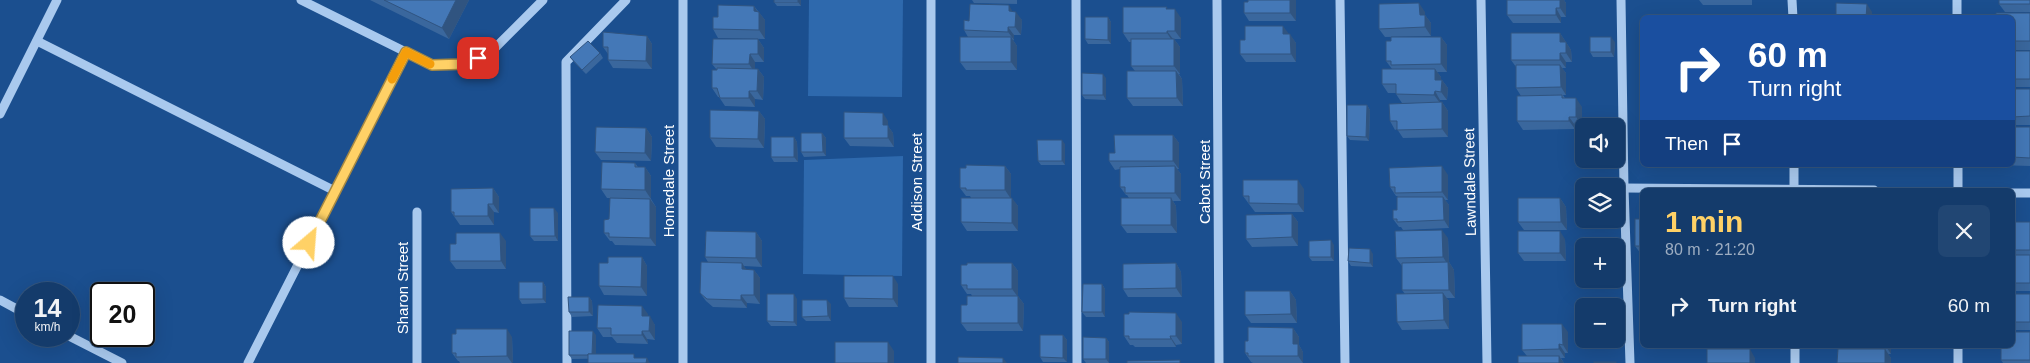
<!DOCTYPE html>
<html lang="en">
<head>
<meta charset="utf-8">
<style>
  :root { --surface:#143b6b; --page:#214673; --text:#f1f3f6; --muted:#9dadc1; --line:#33557e; --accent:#ffd166 }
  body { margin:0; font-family:Arial,sans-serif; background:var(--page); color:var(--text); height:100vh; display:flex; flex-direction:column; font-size:19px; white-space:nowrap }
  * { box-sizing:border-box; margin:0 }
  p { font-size:16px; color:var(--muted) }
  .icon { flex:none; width:28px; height:28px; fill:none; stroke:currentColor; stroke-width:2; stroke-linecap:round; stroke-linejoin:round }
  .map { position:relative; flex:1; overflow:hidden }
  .panel { position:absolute; left:1640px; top:188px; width:375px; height:160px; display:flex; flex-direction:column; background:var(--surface); border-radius:8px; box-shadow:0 5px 20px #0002,0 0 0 1px var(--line) }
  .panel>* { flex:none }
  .top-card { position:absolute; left:1640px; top:15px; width:375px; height:152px; border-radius:8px; box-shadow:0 5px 20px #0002,0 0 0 1px var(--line); background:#1a4fa0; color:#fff; overflow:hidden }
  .buttons { position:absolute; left:1575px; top:118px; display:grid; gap:10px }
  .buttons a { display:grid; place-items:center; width:50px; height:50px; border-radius:8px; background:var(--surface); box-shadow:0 5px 20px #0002,0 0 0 1px var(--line); font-size:25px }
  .speed { position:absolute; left:15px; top:282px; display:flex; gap:10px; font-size:25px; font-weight:700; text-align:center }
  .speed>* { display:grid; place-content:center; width:65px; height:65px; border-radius:50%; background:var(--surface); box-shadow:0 5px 20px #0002,0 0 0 1px var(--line); line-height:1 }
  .speed small { font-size:12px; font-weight:400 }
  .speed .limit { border:2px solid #111; border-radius:8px; background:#fff; color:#111 }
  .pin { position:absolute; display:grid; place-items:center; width:42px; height:42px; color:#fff; margin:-21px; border-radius:10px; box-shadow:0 2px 8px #0006 }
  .me { position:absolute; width:55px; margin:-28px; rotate:27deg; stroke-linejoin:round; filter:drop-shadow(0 0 4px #0008) }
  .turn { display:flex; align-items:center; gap:18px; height:105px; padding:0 25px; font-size:22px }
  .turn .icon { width:65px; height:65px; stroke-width:2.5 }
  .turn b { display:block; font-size:35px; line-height:42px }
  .then { display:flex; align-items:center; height:48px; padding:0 25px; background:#0003; gap:10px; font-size:19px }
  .round { display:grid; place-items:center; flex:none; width:52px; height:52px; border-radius:8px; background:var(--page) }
  .headline { display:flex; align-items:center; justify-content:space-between; height:85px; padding:0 25px }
  h1 { font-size:30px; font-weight:600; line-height:38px; color:var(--accent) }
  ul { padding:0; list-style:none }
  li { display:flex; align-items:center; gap:15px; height:65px; padding:0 25px }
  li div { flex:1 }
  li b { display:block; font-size:19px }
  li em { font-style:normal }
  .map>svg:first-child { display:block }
</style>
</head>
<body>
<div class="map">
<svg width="2030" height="363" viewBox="0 0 2030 363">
  <rect width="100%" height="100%" fill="#1b4f8f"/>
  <g fill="#2e69ad">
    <path d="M809,0H903L902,97L808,96Z"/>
    <path d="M903,156L902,276L803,274L804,160Z"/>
  </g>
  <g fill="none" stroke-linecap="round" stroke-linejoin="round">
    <g stroke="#a9c9ee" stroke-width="9">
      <path d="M301,0L432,65L466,63L491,52L543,0"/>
      <path d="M931,0V363"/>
      <path d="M1076,0L1077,363"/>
      <path d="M1217,0L1219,363"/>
      <path d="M1340,0L1345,363"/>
      <path d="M1481,0L1487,363"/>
      <path d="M1621,0L1624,188L1630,363"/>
      <path d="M1792,0L1793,18"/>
      <path d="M1957,0V18"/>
      <path d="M37,41L335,191"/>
      <path d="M0,114L57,0"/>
      <path d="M1794,165V190"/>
      <path d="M1958,165V190"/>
      <path d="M1624,188L1874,190"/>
      <path d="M2012,193H2030"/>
      <path d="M417,212V363"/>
      <path d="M0,300L26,314"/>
      <path d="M69,336L122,363"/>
      <path d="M1795,345V363"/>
      <path d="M1958,345V363"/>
      <path d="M248,363L406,52"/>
      <path d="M567,363L566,62L626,0"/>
      <path d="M683,363V0"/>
    </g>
  </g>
  <g fill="#3a679d">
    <path d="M370,0H469L449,39Z"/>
    <path d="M774,0H801V6H777L774,2Z"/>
    <path d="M972,0H1017V4L974,3Z"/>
    <path d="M1248,0H1296V21H1249L1244,13L1248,2Z"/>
    <path d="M1507,0H1564L1566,3V17H1561V23H1513L1507,15Z"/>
    <path d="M1699,0H1752V5H1703Z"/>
    <path d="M2030,0V12H2005L1999,4Z"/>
    <path d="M754,6L765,20V39L718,38L713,29L718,17Z"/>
    <path d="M1168,9L1181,18V39H1174L1180,47V74H1179L1182,79L1183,106H1133L1127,98L1135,71L1131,66V42H1129L1123,33Z"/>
    <path d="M1013,12L1022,20L1021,35H1014V40H1013L1017,46V70H966L960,62L968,37L964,30L969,21Z"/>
    <path d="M1425,12V15L1431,23V36L1385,37L1379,29Z"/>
    <path d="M2030,13V50H2012V18Z"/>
    <path d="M1108,17L1111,22V44H1088L1085,39Z"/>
    <path d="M1560,33L1571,50L1572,62H1566V68H1562L1566,73V95H1563L1565,98L1582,107V125H1575V129L1523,130L1517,121L1521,96L1516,88V67L1511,60Z"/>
    <path d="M1289,34L1296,43V62H1246L1240,54L1245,40Z"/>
    <path d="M647,36L652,44V69L613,68L608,60V54L603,47Z"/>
    <path d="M1441,37L1447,45V72H1437L1441,77V80H1442L1448,88L1447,100H1440V102H1442L1448,111V137L1403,138L1397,129L1395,130L1390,121L1418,103H1402L1396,94V93H1388L1382,84L1392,69L1386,61Z"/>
    <path d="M758,39L764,48V62H755V69H758L764,77L763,100L755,99V107L725,106L719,97H718L712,88L717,70L712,64Z"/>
    <path d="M1615,42L1614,57H1593L1590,52Z"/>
    <rect x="2012" y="51" width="18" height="36"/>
    <path d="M600,53L603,58L586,74L574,62L570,57Z"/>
    <path d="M1106,78V100L1085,99L1082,95Z"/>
    <rect x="2012" y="89" width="18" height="36"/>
    <path d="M1367,105L1370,110L1369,141L1350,140L1347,136Z"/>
    <path d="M759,111L765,119L764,148L716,147L710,138Z"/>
    <path d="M888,121V126L893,133L894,147L850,146L844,138Z"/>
    <path d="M2012,127H2030V166L1997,165H2012Z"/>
    <path d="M646,128L652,137L651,161L601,160L595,152Z"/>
    <path d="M822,133L826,138V156L804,157L801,152Z"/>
    <path d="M1173,135L1179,143V169H1177L1181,174V201H1173L1176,206L1177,233H1127L1121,225L1129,198L1127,195H1126L1120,187V169L1115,170L1109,161L1115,153Z"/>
    <path d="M794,137L797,142L798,162H774L771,157Z"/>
    <path d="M1065,144V165H1041L1038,161Z"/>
    <path d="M635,163L638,167H645L651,176V199L656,207V246L615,245L612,241H610L604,233L609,219L616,198H607L601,189Z"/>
    <path d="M1005,166L1011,174V198L1018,206V231H967L961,222L971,198L970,196H966L960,188Z"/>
    <path d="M1448,175V200H1445L1449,205V228L1403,230L1401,227H1399L1393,219L1397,210L1398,197L1397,196H1396L1390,187Z"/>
    <path d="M493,188L499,197V213L494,212V225H460L451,212Z"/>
    <path d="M1304,189V212H1255L1243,196Z"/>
    <path d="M1560,198L1566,207L1567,230H1524L1518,222Z"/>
    <path d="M558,213V241H534L530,236Z"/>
    <path d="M1292,214L1298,222V246L1252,247L1246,239Z"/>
    <path d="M1642,219V254H1641L1635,246Z"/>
    <rect x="2012" y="222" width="18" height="69"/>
    <path d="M756,232L762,241V267L744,266L746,270H754L760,278V304L747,303V308L713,307L706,301L700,293L708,262L705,257Z"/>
    <path d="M1448,238L1449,262L1454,270L1455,298H1446L1449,301V329L1402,330L1397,322L1405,294L1402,290V266L1396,258Z"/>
    <path d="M1565,239L1566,261H1524L1518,253Z"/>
    <path d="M506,241V269H456L450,261L456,244Z"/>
    <path d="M1334,245V261H1312L1309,257Z"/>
    <path d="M1373,254V267L1351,266L1348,261Z"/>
    <path d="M642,257L647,266V296L604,295L599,286L608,263Z"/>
    <path d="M1012,263L1018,271V296L1024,304L1023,331H967L961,323L967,305L972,296L971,294H967L961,285Z"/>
    <path d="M1176,263L1181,272L1182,297H1128L1123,289Z"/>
    <path d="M543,282L546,287V303L522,304L519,299Z"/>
    <path d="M898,284V307H849L844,298Z"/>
    <path d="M1102,284L1105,289V317H1086L1082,312Z"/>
    <path d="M1290,291L1296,300L1297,323H1251L1245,315Z"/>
    <rect x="2012" y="294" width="18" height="36"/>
    <path d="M589,297L592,301L593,316L572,317L569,312Z"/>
    <path d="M797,299V326H771L767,321Z"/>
    <path d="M831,304V321H806L802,317Z"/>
    <path d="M648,314V316L655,325V340L647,339L648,344L617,343L612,337H603L597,328Z"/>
    <path d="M1182,322V344L1176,345V347H1135L1133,345H1130L1124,336Z"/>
    <path d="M1293,328L1299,337V345L1303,352V363H1253L1251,362L1245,353L1248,341Z"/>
    <path d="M1568,332V353H1565V358H1561L1564,363L1527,356L1522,350Z"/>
    <path d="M2030,332V363H2003L2001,360Z"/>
    <path d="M596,335V354L636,358L572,359L569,355Z"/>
    <path d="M1063,335L1067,340V362H1043L1040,357Z"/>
    <path d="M512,337L513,363H460L459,361H458L452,353Z"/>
    <path d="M1106,338L1109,342V363H1086L1083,359Z"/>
    <path d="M1838,345H1891V354H1888L1891,358L1840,349Z"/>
  </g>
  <g fill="#305480">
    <path d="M456,0H469L449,39L442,28Z"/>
    <path d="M798,0H801V6L798,2Z"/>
    <path d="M1290,0H1296V21L1290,13Z"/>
    <path d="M1559,0H1564L1566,3V17L1560,8Z"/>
    <path d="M1419,3L1425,12V15L1431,23V36L1425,27L1420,15Z"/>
    <path d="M1867,4L1872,12V18H1866Z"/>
    <path d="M1009,5L1014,14L1009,11Z"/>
    <path d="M754,6L759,14V12L765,20V39L759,30L754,11Z"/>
    <path d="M1556,8L1561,17V23L1556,15Z"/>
    <path d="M1175,9L1181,18V39L1175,31Z"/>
    <path d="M1016,12L1022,20L1021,35L1015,27Z"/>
    <path d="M1108,17L1111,22V44L1108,40Z"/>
    <path d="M1283,26L1289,34H1283Z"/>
    <path d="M1008,27L1014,35V40L1008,32Z"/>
    <path d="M1167,31L1173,39V42L1167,33Z"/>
    <path d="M1560,33L1571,50L1572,62L1566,53L1560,42Z"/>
    <path d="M1290,34L1296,43V62L1291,54Z"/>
    <path d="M647,36L652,44V69L646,61Z"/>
    <path d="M1011,37L1017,46V70L1011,62Z"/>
    <path d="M1441,37L1447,45V72L1441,64Z"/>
    <path d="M1611,37L1615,42L1614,57L1611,52Z"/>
    <path d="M758,39L764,48V62L758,54Z"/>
    <path d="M1174,39L1180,47V74L1174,66Z"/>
    <path d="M1560,53L1566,62V68L1560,60Z"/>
    <path d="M750,54L755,62V73L749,64Z"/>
    <path d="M1560,65L1566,73V95L1561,87Z"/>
    <path d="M758,69L764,77L763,100L757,91Z"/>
    <path d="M1435,69L1441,77V88L1435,80Z"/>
    <path d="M1176,71L1182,79L1183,106L1177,98Z"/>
    <path d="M1103,74L1106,78V100L1103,95Z"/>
    <path d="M1442,80L1448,88L1447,100L1441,92Z"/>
    <path d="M749,91L755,99V107L749,98Z"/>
    <path d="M1435,91L1440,100V103L1434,95Z"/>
    <path d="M1576,98L1582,107V125L1576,117Z"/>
    <path d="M1442,102L1448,111V137L1442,129Z"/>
    <path d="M1367,105L1370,110L1369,141L1366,137Z"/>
    <path d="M759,111L765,119L764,148L758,139Z"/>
    <path d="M883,113L888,121V126L893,133L894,147L888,138L883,125Z"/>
    <path d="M1569,117L1575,125V129L1569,121Z"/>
    <path d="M646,128L652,137L651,161L645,153Z"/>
    <path d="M822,133L826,138V156L823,152Z"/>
    <path d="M1173,135L1179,143V169L1173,161Z"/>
    <path d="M794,137L797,142L798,162L794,157Z"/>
    <path d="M1062,140L1065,144V165L1062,161Z"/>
    <path d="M1005,166L1011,174V199L1005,190Z"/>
    <path d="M1175,166L1181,174V201L1175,193Z"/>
    <path d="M1442,166L1448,175V200L1442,192Z"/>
    <path d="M645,167L651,176V199L645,190Z"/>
    <path d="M1298,180L1304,189V212L1298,204Z"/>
    <path d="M493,188L499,197V213L493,204Z"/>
    <path d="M1443,197L1449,205V228L1444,220Z"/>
    <path d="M1012,198L1018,206V231L1012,223Z"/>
    <path d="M1171,198L1176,206L1177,233L1171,225Z"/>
    <path d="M1560,198L1566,207L1567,230L1561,222Z"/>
    <path d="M650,199L656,207V246L650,238Z"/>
    <path d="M488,204L494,212V225L488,216Z"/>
    <path d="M554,208L558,213V241L555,236Z"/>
    <path d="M1292,214L1298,222V246L1292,237Z"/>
    <path d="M1442,230L1448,238L1449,262L1454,270L1455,298L1449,290L1448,265L1443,257Z"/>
    <path d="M1560,231L1565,239L1566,261L1560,253Z"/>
    <path d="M756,232L762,241V267L756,258Z"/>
    <path d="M500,233L506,241V269L501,261Z"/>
    <path d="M1331,240L1334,245V261L1331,257Z"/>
    <path d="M1370,249L1373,254V267L1370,263Z"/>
    <path d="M642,257L647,266V296L641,287Z"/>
    <path d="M742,263L748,272L742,269Z"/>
    <path d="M1012,263L1018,271V296L1024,304L1023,331L1018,323V297L1012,289Z"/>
    <path d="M1176,263L1181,272L1182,297L1176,288Z"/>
    <path d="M754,270L760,278V304L754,295Z"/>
    <path d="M893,276L898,284V307L893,299Z"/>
    <path d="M543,282L546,287V303L543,299Z"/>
    <path d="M1102,284L1105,289V317L1102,312Z"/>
    <path d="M1290,291L1296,300L1297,323L1291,314Z"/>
    <path d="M1443,293L1449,301V329L1444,320Z"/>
    <path d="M794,294L797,299V326L794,322Z"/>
    <path d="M741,295L747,303V308L741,300Z"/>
    <path d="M589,297L592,301L593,316L589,312Z"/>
    <path d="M827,300L831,304V321L828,316Z"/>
    <path d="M642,306L648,314V324L642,316Z"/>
    <path d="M1176,313L1182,322V344L1176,336Z"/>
    <path d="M650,316L655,325V340L649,331Z"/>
    <path d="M1562,324L1568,332V353L1563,345Z"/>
    <path d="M1293,328L1299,337V345L1303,352V363L1298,356L1293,344Z"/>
    <path d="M507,329L512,337L513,363H512L507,356Z"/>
    <path d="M593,331L596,335V359L592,355Z"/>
    <path d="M642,331L647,339L648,344L642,335Z"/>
    <path d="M1063,335L1067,340V362L1063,358Z"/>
    <path d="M1170,336L1176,345V347L1171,339Z"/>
    <path d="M1106,338L1109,342V363L1106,359Z"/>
    <path d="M888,342L894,351V363H888Z"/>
    <path d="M1559,344L1565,353V358L1559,349Z"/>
    <path d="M1885,345H1891V354Z"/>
    <path d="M1750,349L1755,358V363H1750Z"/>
    <path d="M1885,349L1891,358V363H1885Z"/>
    <path d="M1559,356L1564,363H1559Z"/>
    <path d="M647,358L650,363H646Z"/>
    <path d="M1003,358L1007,363H1003Z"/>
  </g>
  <g fill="#4478b7" stroke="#305480">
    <path d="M384,0H456L442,28Z"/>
    <rect x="774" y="0" width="24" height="2"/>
    <path d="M1248,0H1290V13H1244V2H1248Z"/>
    <path d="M1507,0H1560V8H1556V15H1507Z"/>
    <rect x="1999" y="0" width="31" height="4"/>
    <path d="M1419,3L1420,15H1425V27L1379,29V4Z"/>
    <path d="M1836,3L1867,4L1866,18H1836Z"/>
    <path d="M970,4L1009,5V11L1016,12L1015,27H1008V32L964,30V20L969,21Z"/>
    <path d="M718,5L754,6V11L759,12V30L713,29V17H718Z"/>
    <path d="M1123,7H1167L1166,9H1175V31H1167V33H1123Z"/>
    <path d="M1996,13H2030V41H2012V18H1996Z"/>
    <path d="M1085,17H1108V40L1085,39Z"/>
    <path d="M1245,26H1283V34H1290L1291,54H1240V40H1245Z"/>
    <path d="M603,32L647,36L646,61L608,60V47H603Z"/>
    <path d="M1511,33H1560V42H1566V53H1560V60H1511Z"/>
    <rect x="960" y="37" width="51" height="25"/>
    <path d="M1391,37H1441V64L1391,65V61H1386V41H1391Z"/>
    <rect x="1590" y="37" width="21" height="15"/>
    <path d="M713,39H758V54H750L749,64H712Z"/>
    <rect x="1131" y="39" width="43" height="27"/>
    <path d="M588,41L600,53L582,70L570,57Z"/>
    <rect x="2012" y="51" width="18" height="28"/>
    <path d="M1516,65H1560L1561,87L1516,88Z"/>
    <path d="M717,68L758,69L757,91H749V98H720L717,88H712V70H717Z"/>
    <path d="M1382,69H1435V80H1442L1441,92L1435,91L1434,95L1396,94V84H1382Z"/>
    <path d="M1127,71H1176L1177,98H1127Z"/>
    <path d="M1082,73L1103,74V95H1082Z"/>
    <path d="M2012,89H2030V116L2012,117Z"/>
    <path d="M1562,95V98H1576V117H1569V121H1517V96Z"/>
    <path d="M1442,102V129L1397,130V121H1390L1389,104Z"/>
    <path d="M1347,105H1367L1366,137L1347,136Z"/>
    <path d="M710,110L759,111L758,139L710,138Z"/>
    <path d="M844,112L883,113V125H888V138H844Z"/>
    <path d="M596,127L646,128L645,153L595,152Z"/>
    <path d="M2012,127H2030V158L2012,157Z"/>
    <path d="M801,133H822L823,152H801Z"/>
    <path d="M1114,135H1173V161H1109V153H1115Z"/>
    <rect x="771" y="137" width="23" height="20"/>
    <path d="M1037,140H1062V161H1038Z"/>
    <path d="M602,162L635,163V167H645V190L601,189Z"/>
    <path d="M966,165L1005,166V190H966V188H960V168H966Z"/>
    <path d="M1175,166V193H1125V187H1120V167Z"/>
    <path d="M1442,166V192L1395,193V187H1390L1389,168Z"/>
    <path d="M1243,180H1298V204L1249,203V196H1243Z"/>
    <path d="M493,188V204H488V216H454V212H451V189Z"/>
    <path d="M1397,197H1443L1444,220L1397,222V219H1393V210H1397Z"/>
    <path d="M610,198L650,199V238L609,237V233H604V220L609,219Z"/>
    <path d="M961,198H1012V223L961,222Z"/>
    <rect x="1121" y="198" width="50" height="27"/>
    <path d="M1518,198H1560L1561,222H1518Z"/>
    <path d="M530,208H554L555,236H530Z"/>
    <path d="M1292,214V237L1246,239V215Z"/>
    <rect x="1635" y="219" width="7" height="27"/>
    <rect x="2012" y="222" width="18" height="28"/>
    <path d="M1442,230L1443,257L1396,258L1395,231Z"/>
    <path d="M706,231L756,232V258L705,257Z"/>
    <rect x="1518" y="231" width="42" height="22"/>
    <path d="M456,233H500L501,261H450V244H456Z"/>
    <path d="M1331,240V257H1309V241Z"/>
    <path d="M1349,248L1370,249V263L1348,261Z"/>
    <rect x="2012" y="255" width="18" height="28"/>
    <path d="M608,257H642L641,287L599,286V263H608Z"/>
    <path d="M701,262L742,263V269L754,270V295H741V300L707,299L700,293Z"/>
    <path d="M1448,262L1449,290H1402V263Z"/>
    <path d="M967,263H1012V289H967V285H961V265H967Z"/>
    <path d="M1176,263V288L1123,289V264Z"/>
    <path d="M844,276H893V299L844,298Z"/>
    <rect x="519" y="282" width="24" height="17"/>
    <path d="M1083,284H1102V312H1082Z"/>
    <path d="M1245,291H1290L1291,314L1245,315Z"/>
    <path d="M1443,293L1444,320L1397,322L1396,294Z"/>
    <path d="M767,294H794V322L767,321Z"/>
    <rect x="2012" y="294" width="18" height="28"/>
    <path d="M967,296H1018V323H961V305H967Z"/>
    <path d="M568,297H589V312H569Z"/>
    <path d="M802,300H827L828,316L802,317Z"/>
    <path d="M598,305L642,306V316H650L649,331H642V335H611V328H597Z"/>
    <path d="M1129,312L1176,313V336H1170L1171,339H1129V336H1124V314H1129Z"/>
    <path d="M1522,324H1562L1563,345L1559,344V349L1522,350Z"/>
    <path d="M1248,327L1293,328V344H1298V356H1248V353H1245V341H1248Z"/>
    <path d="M456,329H507V356L456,357V353H452V334H456Z"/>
    <path d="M569,331H593L592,354H588V355H569Z"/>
    <path d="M2012,332H2030V360H2001V345H2012Z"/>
    <path d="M1040,335H1063V358L1040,357Z"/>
    <path d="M1083,337L1106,338V359H1083Z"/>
    <rect x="835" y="342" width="53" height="21"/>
    <rect x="1707" y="349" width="43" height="14"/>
    <path d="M1838,349H1885V363H1837Z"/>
    <path d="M588,354H634V358H647L646,363H588Z"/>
    <rect x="1518" y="356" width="41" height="7"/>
    <path d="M958,357L1003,358V363H958Z"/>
    <path d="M1180,360V363H1127V361Z"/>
    <rect x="1594" y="362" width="22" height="1"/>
  </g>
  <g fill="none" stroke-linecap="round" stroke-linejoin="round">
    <defs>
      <path id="route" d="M309,243L406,52L432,65L466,64L478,58"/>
    </defs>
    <use href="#route" stroke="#a68842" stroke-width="12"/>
    <use href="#route" stroke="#ffd166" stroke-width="9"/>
    <path stroke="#f59e0b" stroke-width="9" d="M392,79L406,52L430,64"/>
  </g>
  <g text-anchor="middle" stroke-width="4.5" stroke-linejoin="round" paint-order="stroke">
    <g font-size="15" fill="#fff" stroke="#1b4f8f">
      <text transform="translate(669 181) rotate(-90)" y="5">Homedale Street</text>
      <text transform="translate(917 182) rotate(-90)" y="5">Addison Street</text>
      <text transform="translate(1205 182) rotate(-90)" y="5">Cabot Street</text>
      <text transform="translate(1470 182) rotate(-91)" y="5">Lawndale Street</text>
      <text transform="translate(403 288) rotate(-90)" y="5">Sharon Street</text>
    </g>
  </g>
</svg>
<div class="buttons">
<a><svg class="icon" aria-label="sound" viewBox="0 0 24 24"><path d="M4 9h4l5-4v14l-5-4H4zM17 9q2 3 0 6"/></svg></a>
<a><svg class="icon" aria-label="layers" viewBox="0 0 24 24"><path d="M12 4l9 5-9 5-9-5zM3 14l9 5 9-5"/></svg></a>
<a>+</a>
<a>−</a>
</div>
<div class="speed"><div>14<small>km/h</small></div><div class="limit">20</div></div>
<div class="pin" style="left:478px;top:58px;background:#d93025"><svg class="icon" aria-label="arrive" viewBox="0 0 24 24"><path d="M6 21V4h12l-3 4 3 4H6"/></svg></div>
<svg class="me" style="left:309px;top:243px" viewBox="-20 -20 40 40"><circle r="19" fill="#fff"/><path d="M0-13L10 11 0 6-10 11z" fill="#ffd166"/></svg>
<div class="top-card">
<div class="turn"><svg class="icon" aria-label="right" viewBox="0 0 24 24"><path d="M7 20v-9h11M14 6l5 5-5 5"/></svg><div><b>60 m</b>Turn right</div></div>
<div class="then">Then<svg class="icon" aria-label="arrive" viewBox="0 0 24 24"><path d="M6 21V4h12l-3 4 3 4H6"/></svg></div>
</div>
<section class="panel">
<div class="headline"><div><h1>1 min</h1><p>80 m · 21:20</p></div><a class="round"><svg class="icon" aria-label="close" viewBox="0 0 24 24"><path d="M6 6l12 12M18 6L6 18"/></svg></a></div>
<ul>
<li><svg class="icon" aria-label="right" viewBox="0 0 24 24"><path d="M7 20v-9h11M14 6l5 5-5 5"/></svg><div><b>Turn right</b></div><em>60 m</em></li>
</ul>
</section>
</div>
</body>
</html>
